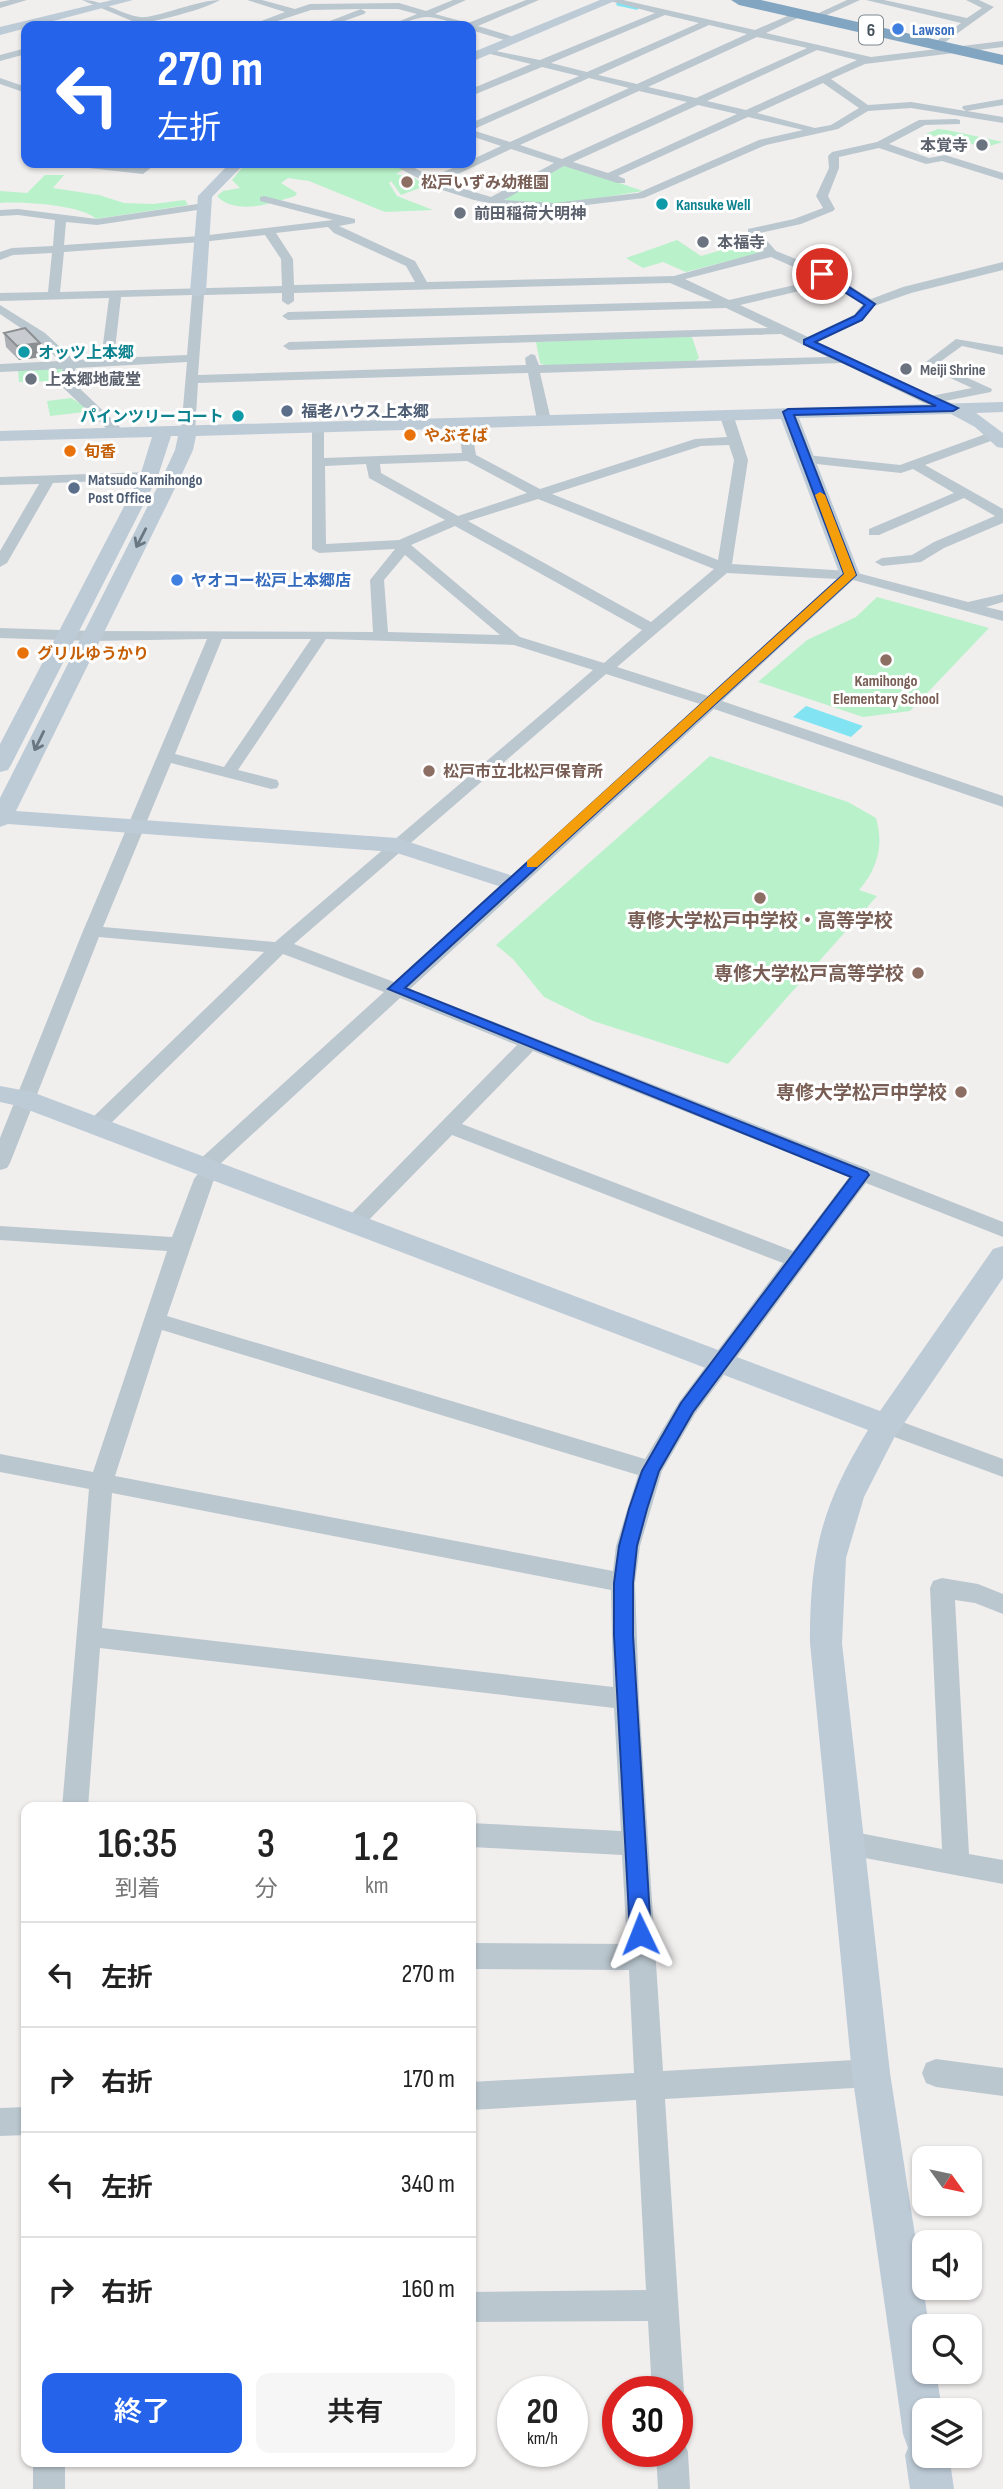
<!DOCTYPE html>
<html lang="ja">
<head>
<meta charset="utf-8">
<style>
  :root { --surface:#fff; --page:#f6f6f6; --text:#222; --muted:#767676; --line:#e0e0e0; --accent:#2563eb }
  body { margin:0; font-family:"Sofia Sans Condensed","Noto Sans JP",sans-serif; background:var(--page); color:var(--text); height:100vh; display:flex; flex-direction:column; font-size:26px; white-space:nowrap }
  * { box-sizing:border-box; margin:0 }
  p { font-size:23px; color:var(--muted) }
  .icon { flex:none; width:38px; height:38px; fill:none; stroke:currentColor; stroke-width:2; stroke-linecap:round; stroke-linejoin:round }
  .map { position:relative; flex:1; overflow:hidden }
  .panel { position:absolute; left:21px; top:1802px; width:455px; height:665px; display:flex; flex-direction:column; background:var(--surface); border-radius:14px; box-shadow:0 2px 5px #0004 }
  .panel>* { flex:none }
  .banner { position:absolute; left:21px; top:21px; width:455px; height:147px; border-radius:14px; box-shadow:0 2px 5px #0004; background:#2563eb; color:#fff; overflow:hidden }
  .needle { width:46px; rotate:123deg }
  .buttons { position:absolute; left:912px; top:2146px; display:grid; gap:14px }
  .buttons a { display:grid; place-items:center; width:70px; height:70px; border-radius:14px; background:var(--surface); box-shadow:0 2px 5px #0004; font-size:35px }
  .speed { position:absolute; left:497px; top:2376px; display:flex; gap:14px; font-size:35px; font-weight:700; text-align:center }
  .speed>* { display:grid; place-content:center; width:91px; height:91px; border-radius:50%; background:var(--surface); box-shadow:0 2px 5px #0004; line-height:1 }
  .speed small { font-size:18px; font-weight:400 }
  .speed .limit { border:10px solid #d22; background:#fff; color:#111 }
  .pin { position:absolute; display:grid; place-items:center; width:60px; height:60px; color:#fff; margin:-30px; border:4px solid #fff; border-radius:50%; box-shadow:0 2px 7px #0007 }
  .me { position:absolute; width:77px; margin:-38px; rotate:358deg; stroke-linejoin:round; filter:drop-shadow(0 0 5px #0008) }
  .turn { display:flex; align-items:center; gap:24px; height:147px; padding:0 21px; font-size:32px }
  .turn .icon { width:91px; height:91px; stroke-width:2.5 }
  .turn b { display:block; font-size:49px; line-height:60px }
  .eta { display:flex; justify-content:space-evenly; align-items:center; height:119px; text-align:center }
  .eta b { font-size:42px; font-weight:600; line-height:49px }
  .primary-button { display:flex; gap:14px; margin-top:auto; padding:14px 21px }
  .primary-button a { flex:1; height:80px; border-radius:14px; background:var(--accent); color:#fff; font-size:28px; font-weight:600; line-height:80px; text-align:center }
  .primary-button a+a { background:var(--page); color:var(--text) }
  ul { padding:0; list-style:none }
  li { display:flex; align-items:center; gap:21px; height:105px; padding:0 21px; border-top:2px solid var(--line) }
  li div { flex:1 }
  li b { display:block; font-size:26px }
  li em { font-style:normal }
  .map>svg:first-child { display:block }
</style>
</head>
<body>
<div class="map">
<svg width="1003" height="2489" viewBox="0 0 1003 2489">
  <rect width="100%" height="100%" fill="#f1eeee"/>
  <g fill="#b9f2ca">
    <path d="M938,129L947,130L1003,142L986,147L925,134Z"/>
    <path d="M246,163H390L404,169L396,174L415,178L425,186L401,195L391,181L389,183L397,196L433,210L385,212L309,181L288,178L281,183L297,193L295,196C273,203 235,216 217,196L223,191L240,188L232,180Z"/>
    <path d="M566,165L643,191L568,203L535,205L506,201L505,198Z"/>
    <path d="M45,175H64L53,188L99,195L124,203L153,204L185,200L188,205L96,219C83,205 20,201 0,203V191L27,193Z"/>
    <path d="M677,240L701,256L749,242L763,252L686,272L663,262L643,268L626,258Z"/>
    <path d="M686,336L692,337L699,358L694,362L546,366L540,363L536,342Z"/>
    <path d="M59,367L64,370L59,381L19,382L18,370Z"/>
    <path d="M71,398L93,411L50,416L47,401Z"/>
    <path d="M877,597L989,628L910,711L863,717L758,682L807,640L856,617Z"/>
    <path d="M710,756L848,802L876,818C884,845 878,868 859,890L877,896L728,1064L593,1021L544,997L513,959L496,945Z"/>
  </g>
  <path fill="#82e4f3" d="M806,706L863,726L851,737L793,717Z"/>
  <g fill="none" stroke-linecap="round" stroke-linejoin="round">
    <path stroke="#82e4f3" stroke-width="3.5" d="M618,4L637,8"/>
    <g fill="#bbc7cf" fill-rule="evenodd">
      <path d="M10,0H27L0,8V2Z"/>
      <path d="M82,0C104,0 119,14 140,17C154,19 197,0 220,0C202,11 139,26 118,26L132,21Z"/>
      <path d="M247,0H262L295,9L310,4L399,3L426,11L453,0H466L435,14L468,23L526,0H539L478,26L517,38V42L514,43L471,30V26C456,26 441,17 427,17C414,17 402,26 388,26L417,14L398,9H361L366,12L364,14L330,26H317L361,9L311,10L262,26H248L285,12Z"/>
      <path d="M606,0H623L755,30L799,11L804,14L802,16L766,33L871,57L1003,41V47L865,64L831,79L868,105L911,102L966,111L962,108L963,106L1003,99V105L967,111L1003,117V123L911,108L868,111L838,129L766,145L644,198L554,209L513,208L474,200L439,189L393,165L392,163H405L432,177L464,163H471V160L501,146L471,136V123L579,76L542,67L471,96V89L531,64L486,53V49L540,60L655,13ZM665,15L699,23L587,72L551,63ZM709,25L747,34L637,84L598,75ZM757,37L807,48L696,98L648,87ZM817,50L857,60L746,110L707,101ZM589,78L629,88L510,142L472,130ZM823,83L859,108L831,125L815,128L757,113ZM639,91L687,102L562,159L520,145ZM698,105L737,114L608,173L573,162ZM748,117L803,130L759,140L638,193L554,203L504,200L564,166L617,183H625V179L618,176ZM511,149L554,163L491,197L441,182Z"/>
      <path d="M847,0H860L818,19L810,17Z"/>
      <path d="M866,0H884L967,18L982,8L966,0H979L994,7L937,48L932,45L934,43L961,23Z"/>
      <path d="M26,48V54L0,61V55Z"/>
      <path d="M0,78L26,87V93L0,84Z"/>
      <path d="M956,119L960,120V124L925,125L889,144L929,158L945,155L1003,173V180L942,161L926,164L879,148L839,157V168L828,196L835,209L833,211L801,224L760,233L776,251L826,271L871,299L903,287L1003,262V270L911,293L874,306L862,321L818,342L931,396L972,388L922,365L956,339L1003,347V355L962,346L937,364L992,389L991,392L945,401L958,405V411L953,412L924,403L842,363L540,373L551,420L544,424L537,420L528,373L198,383L195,431L188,435L181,431L187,362L76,368L71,380L120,427V433L113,437L108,436L106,428L59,384L58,381L63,369L0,372V364L60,361L37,339L0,314V305L45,333L74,360L101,359L109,298L0,301V293L48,292L52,253L13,255L0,260V252L12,248L53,246L55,220L18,215L0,216V210L18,209L97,219L204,203L210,206L204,209L97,225L66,222L64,245L201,236L333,220L260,201V197L264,196L355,219V223L339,226L415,261L427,282L674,276L764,251L748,233V229L794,219L823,208L816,196L829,168L828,156L832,152L877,142L919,120ZM328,227L334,233L406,266L415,282L294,285L293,259L276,233ZM265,235L281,259L282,286L60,292L64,252L201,242ZM771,257L821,279L729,300L685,279ZM670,283L712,301L288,312L282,316L288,320L726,308L768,328L289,342L283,346L289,350L781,334L828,357L539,365L535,355L531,354L525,358L526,365L198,375L204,295L282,293V301L288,305L294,301V293ZM830,284L863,304L854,315L808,337L740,305ZM192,295L187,355L114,358L121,297Z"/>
      <path d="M66,163L141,167L146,163H157L143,174L71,166Z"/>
      <path d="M726,410L733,414L748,460L732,564L850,571L968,602L1003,594V602L986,607L1003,611V621L853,580L722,701L1003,796V807L714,709L410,989L1003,1222V1237L866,1183L695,1414L662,1471L640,1546L635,1583L639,1699L663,2071L871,2059L881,2063L885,2073L881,2083L871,2087L665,2099L684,2392L677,2404V2392H652L648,2321L471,2322V2292L646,2290L636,2100L471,2110V2082L634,2073L629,1970L471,1969V1943L627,1944L622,1855L471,1847V1823L621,1831L614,1708L100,1648L88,1808H62L89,1489L0,1472V1454L93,1472L167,1251L0,1240V1226L172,1237L194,1179L200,1171L195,1166L198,1161L384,992L283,954L103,1131H89L86,1126L89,1121L264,952L99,937L10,1163L7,1168L0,1170V1138L83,931L207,639L92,641L0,638V628L92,631L373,632L370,580L395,549L319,553L312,549V423H322L324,426V458L462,453L458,422L465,418L470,419L476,455L540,489L695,439L727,437L719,414ZM729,445L734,460L718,560L552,494L701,446ZM467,461L527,493L458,516L381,473L380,464ZM366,464L369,478L445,520L399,540L326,544L325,466ZM538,499L714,569L651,622L468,521ZM455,526L642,630L604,663L520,637L411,545ZM405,555L500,635L388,632L384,580ZM727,573L837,579L708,696L617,667ZM222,639H311L224,767L175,754ZM326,639L514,645L593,670L275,942L103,927L171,763L271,789L277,788L279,784L277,780L238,770ZM606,674L700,704L394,982L294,944ZM400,998L517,1045L348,1217L345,1222L348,1227H362L452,1135L783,1263L679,1402L645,1459L167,1316L213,1182L224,1169L220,1164ZM533,1051L849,1177L793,1251L462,1124ZM162,1330L638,1475L616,1546L613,1571L115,1476ZM112,1493L611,1590L613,1687L102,1628Z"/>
      <path d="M994,431L1001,435L999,438L925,465L1003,509V523L944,548L921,562L882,566L875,562L882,558L912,555L934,542L995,516L964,498L879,535H869V529L954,493L913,469L901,473L807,463L800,459L807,455L900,465Z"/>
      <path d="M149,472L156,476L154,479L53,483L7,563L0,567V551L39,484L0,485V477Z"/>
      <path d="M886,1416L1003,1459V1477L878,1431L875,1425L878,1419Z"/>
      <path d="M942,1578L978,1584L1003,1594V1614L975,1603L955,1600L969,1854L1003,1860V1884L849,1855L840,1851L836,1843L840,1835L849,1831L942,1849L930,1588L933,1581Z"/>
      <path d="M936,2059L1003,2068V2096L936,2087L926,2083L922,2073L926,2063Z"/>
      <path d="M26,2107V2135L0,2136V2108Z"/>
      <path d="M677,2438L683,2441L688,2452L690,2489H658L656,2452H677Z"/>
      <rect x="33" y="2462" width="32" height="27"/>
    </g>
    <g fill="#bdcbd7" fill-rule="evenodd">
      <path d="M112,0H133L0,35V27Z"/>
      <path d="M600,0H617L471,62V53Z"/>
      <path d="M230,163H245L212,197L206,292L198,297L192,295L190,292L198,196Z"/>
      <path d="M1003,402V412L976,413L1003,433V448L997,447L975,427L951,414L799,418L860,575L850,581L840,575L781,419L196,436L193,450L181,476L16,811L397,838L519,878L523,883L519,888L511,890L394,852L8,824L0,827V798L163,476L175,450L178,436H171L158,476L11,765L8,770L0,772V744L140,476L152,437L0,441V431Z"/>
      <path d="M0,1086L32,1092L880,1411L993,1249L1003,1246V1278L894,1438L864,1497L846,1558L842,1643L890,2073L929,2326H924V2371H936L942,2410H924V2455H949L954,2489H910L905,2455L908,2448L903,2434L852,2073L810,1643C810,1553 821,1507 868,1430L18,1106L0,1102Z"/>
    </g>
    <path fill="#82a6c1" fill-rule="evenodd" d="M731,0H761L1003,55V65L739,5Z"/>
  </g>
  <path fill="#acafb4" d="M4,333L40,343L42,357L19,360L6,347Z"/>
  <path fill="#8c8f92" d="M40,343L42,357L19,360L17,346Z"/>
  <path fill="#c8ccd1" stroke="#8c8f92" stroke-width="2" d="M25,328L40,343L17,346L4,333Z"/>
  <defs><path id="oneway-shaft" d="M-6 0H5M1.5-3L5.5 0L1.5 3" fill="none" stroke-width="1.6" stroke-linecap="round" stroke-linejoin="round" transform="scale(1.75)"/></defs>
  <g stroke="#697782">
    <use href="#oneway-shaft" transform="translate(141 538) rotate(117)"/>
    <use href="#oneway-shaft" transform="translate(39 741) rotate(116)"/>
  </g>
  <path fill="#2563eb" stroke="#184099" stroke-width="2" d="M819,272H826L875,304L862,320L815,342L958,408L953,411L794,415L856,575L405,988L867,1172L869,1175L693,1412L659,1471L647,1509L637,1546L633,1583V1635L651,1934L648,1941L640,1944L633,1941L630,1934L614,1635V1583L619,1546L629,1509L642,1471L681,1403L851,1177L388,989L844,574L783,412L788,409L936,406L804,344V340L855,316L865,305L819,276Z"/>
  <path fill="#f59e0b" d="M820,492L825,495L856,575L854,577L537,867H527V861L844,574L815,495Z"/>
  <g fill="#3f7fe0" stroke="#fff" stroke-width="2.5">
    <circle cx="898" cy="29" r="7"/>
    <circle cx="177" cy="580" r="7"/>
  </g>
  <g fill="#6b7280" stroke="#fff" stroke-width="2.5">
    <circle cx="982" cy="145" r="7"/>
    <circle cx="460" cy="213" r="7"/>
    <circle cx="703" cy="242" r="7"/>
    <circle cx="906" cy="369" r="7"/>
    <circle cx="31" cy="379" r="7"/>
  </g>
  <g fill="#8d6e63" stroke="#fff" stroke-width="2.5">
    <circle cx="407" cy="182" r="7"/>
    <circle cx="886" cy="660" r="7"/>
    <circle cx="429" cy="771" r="7"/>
    <circle cx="760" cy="898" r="7"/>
    <circle cx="918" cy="973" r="7"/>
    <circle cx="961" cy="1092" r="7"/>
  </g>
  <g fill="#0f9aa8" stroke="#fff" stroke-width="2.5">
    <circle cx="662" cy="204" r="7"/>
    <circle cx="24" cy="352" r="7"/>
    <circle cx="238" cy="416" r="7"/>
  </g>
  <g fill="#5c6f8a" stroke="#fff" stroke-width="2.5">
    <circle cx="287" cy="411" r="7"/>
    <circle cx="74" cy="488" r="7"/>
  </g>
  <g fill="#e8710a" stroke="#fff" stroke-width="2.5">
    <circle cx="410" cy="435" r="7"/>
    <circle cx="70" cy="451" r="7"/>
    <circle cx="23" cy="653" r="7"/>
  </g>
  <g text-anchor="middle" stroke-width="6" stroke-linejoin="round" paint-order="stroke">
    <g font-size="16" font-weight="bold" fill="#366cbe" stroke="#fff" text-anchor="start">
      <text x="912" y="35">Lawson</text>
      <text x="191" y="586">ヤオコー松戸上本郷店</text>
    </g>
    <g font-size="16" font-weight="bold" fill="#5b616d" stroke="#fff" text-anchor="start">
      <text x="968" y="151" text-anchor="end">本覚寺</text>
      <text x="474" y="219">前田稲荷大明神</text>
      <text x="717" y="248">本福寺</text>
      <text x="920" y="375">Meiji Shrine</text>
      <text x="45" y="385">上本郷地蔵堂</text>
    </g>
    <g font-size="16" font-weight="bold" fill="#785e54" stroke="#fff" text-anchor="start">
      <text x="421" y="188">松戸いずみ幼稚園</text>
      <text x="886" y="686" text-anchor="middle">Kamihongo<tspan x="886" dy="18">Elementary School</tspan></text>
      <text x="443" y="777">松戸市立北松戸保育所</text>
    </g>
    <g font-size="16" font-weight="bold" fill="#0d838f" stroke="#fff" text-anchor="start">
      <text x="676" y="210">Kansuke Well</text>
      <text x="38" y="358">オッツ上本郷</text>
      <text x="224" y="422" text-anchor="end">パインツリーコート</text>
    </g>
    <g font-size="16" font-weight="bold" fill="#4e5e75" stroke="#fff" text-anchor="start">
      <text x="301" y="417">福老ハウス上本郷</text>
      <text x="88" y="485">Matsudo Kamihongo<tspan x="88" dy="18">Post Office</tspan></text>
    </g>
    <g font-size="16" font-weight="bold" fill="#c56008" stroke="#fff" text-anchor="start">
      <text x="424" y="441">やぶそば</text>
      <text x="84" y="457">旬香</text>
      <text x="37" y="659">グリルゆうかり</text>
    </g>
    <rect fill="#fff" stroke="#7d878e" stroke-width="2" x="859" y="15.5" width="24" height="29" rx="5"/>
    <g font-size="18" font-weight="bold" fill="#45535d">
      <text x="871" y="36">6</text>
    </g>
    <g font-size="19" font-weight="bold" fill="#785e54" stroke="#fff" text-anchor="end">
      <text x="760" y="927" text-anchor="middle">専修大学松戸中学校・高等学校</text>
      <text x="904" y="980">専修大学松戸高等学校</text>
      <text x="947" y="1099">専修大学松戸中学校</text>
    </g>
  </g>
</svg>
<div class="buttons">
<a><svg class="needle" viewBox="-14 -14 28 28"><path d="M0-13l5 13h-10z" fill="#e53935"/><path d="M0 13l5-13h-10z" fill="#767676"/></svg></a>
<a><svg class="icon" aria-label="sound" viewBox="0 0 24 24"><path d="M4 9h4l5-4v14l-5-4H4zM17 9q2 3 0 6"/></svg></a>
<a><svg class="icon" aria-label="search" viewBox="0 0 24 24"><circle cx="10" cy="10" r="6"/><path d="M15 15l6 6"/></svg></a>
<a><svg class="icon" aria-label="layers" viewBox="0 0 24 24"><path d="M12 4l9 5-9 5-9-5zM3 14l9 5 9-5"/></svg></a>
</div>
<div class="speed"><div>20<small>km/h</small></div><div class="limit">30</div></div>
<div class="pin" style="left:822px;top:274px;background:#d93025"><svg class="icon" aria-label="arrive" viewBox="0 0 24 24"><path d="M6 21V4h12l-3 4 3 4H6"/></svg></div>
<svg class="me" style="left:640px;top:1934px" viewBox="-20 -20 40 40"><path d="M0-17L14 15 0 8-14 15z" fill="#2563eb" stroke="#fff" stroke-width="4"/></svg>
<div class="banner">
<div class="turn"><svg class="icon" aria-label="left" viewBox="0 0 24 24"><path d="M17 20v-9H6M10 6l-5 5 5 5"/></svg><div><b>270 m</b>左折</div></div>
</div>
<section class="panel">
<div class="eta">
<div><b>16:35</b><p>到着</p></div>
<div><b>3</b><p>分</p></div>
<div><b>1.2</b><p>km</p></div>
</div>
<ul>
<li><svg class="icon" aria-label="left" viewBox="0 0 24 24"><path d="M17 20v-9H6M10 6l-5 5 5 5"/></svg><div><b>左折</b></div><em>270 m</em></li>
<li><svg class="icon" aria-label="right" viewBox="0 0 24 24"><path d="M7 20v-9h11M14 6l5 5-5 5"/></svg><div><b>右折</b></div><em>170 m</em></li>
<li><svg class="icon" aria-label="left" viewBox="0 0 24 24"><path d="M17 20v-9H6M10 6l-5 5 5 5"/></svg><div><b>左折</b></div><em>340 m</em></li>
<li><svg class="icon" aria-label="right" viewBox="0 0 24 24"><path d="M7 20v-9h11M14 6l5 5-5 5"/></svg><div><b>右折</b></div><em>160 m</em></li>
</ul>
<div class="primary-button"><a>終了</a><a>共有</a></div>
</section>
</div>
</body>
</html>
